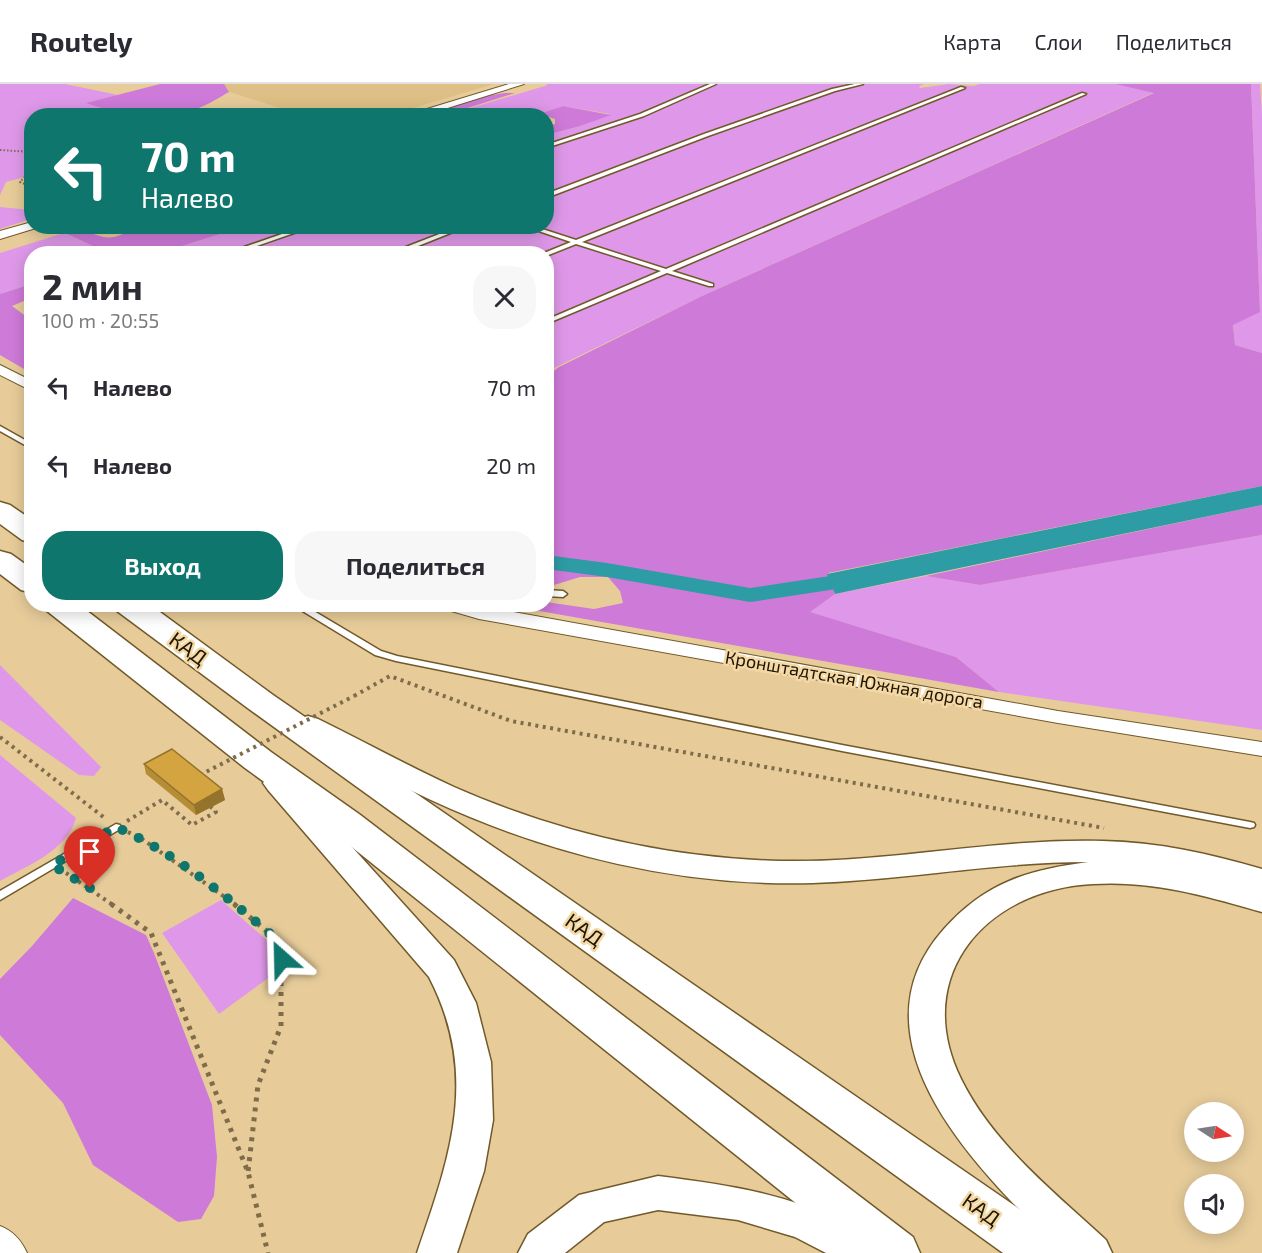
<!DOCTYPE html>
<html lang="ru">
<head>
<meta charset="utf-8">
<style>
  :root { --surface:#fff; --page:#f7f7f7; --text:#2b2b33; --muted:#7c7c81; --line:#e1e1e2; --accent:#0f766e }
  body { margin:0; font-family:"Exo 2",sans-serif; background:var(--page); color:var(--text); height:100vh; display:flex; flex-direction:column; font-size:22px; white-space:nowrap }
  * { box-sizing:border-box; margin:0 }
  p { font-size:20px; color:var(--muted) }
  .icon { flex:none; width:33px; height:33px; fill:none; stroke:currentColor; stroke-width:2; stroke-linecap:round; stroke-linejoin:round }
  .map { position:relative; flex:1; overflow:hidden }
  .drawer { position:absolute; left:24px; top:162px; width:530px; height:366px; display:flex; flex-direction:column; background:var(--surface); border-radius:24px; box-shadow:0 3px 15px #0003 }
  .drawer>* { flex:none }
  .hud { position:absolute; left:24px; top:24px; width:530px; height:126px; border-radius:24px; box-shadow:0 3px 15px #0003; background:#0f766e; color:#fff; overflow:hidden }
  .needle { width:39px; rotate:102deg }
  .buttons { position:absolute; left:1184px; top:1018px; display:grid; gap:12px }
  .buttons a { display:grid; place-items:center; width:60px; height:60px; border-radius:50%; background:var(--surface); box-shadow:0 3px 15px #0003; font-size:30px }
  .pin { position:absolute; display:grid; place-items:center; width:51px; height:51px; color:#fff; margin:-62px -26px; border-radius:50% 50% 50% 0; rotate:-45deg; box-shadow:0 0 6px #0007 }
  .pin .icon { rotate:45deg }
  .me { position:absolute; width:66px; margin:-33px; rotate:335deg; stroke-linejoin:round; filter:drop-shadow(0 0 4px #0008) }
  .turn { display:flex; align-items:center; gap:21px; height:126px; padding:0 18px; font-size:27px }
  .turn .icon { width:78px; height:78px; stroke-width:2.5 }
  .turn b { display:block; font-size:42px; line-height:51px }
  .round { display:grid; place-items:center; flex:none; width:63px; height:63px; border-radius:24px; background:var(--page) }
  .headline { display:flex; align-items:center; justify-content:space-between; height:102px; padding:0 18px }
  h1 { font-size:36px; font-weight:700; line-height:45px }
  .cta { display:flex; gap:12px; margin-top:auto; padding:12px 18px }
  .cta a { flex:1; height:69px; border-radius:24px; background:var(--accent); color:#fff; font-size:24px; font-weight:700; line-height:69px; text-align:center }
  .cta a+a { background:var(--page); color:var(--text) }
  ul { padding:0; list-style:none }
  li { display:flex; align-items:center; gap:18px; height:78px; padding:0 18px }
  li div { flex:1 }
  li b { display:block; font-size:22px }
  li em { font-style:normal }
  header { display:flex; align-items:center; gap:36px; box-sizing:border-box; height:84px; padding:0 30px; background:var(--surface); border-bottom:2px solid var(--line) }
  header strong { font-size:28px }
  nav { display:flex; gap:33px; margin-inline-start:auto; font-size:21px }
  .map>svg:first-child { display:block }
</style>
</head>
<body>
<header>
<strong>Routely</strong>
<nav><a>Карта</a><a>Слои</a><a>Поделиться</a></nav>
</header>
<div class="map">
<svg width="1262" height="1169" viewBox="0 0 1262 1169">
  <rect width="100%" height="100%" fill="#e7cc9a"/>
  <path fill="#dec086" d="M204,0H494L386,32L302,31Z"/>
  <g fill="#df98e9">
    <path d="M0,0H65L118,11L87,19L98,23L146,31L32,32L31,96L25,93L6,98L0,111Z"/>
    <path d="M546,0H924L919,2L920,4L949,0L974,2L980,0H1115L1155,8L702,212L546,288V170H157L242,143L546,142V51L577,43L610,30L563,22L540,30L544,31H447L548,1Z"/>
    <path d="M1251,0H1260L1262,30V269L1235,261L1233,240L1260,227Z"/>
    <path d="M0,123L31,126V135L0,145Z"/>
    <path d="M64,149L108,169L32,170L31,200L0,210V169Z"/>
    <path d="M1262,451V646L999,608L956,573L809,528L835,510L926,492L980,501Z"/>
    <path d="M0,581L101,683L94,692L79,691L0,636Z"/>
    <path d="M0,671L76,734C68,766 27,782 0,797Z"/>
    <path d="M221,816L277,865L275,889L219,930L162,849Z"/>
  </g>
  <g fill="#ce7ad9">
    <path d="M160,0H224L229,8C218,14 208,21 196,25C162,37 118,31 86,19Z"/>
    <path d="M1115,0H1251L1260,228L1233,241L1235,261L1262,269V402L828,489L835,510L810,528L956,573L999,608L505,521L546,520V518L594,525L623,519L620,507L608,493H580L554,501L546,499V293L559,283L702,212L1154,9Z"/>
    <path d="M505,9H515L446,31L428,32L479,13Z"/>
    <path d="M563,22L611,31L577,43L546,51V42L555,40V35L539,30Z"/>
    <path d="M67,143C90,142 99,161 123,150V147L135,143L155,150L178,143H242L157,170L108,169L58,146Z"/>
    <path d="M31,200V214L12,222L31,236V289L0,271V210Z"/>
    <path d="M1262,421V451L980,501L926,492Z"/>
    <path d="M73,814L146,851L154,869L212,1021L217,1073L214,1112L201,1135L178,1138L93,1081L63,1019L0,951V895L32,862Z"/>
  </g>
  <path fill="#2e9ca4" d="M1262,402V421L835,510L827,490Z"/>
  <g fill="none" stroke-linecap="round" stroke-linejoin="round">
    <path fill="#2e9ca4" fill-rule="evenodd" d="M546,471L607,479L750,504L863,487L871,489L874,494L871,499L863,501L750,518L607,493L546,485Z"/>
    <defs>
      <g id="lane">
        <path d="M710,0H716L644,32L546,64V61L640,30Z"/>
        <path d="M855,0H863L835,7L708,52L546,114V110L704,50L832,5Z"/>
        <path d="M961,3L965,4L582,158L666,185L1082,9L1086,10L672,187L713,200V202H709L667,189L546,240V236L661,187L576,160L546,172V170L544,169L571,158L524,142H533L576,156Z"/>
        <path d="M305,142H314L234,170H224Z"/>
        <path d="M460,142H468L398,170H388Z"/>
        <path d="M0,342L32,360V365L0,347Z"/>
        <path d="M546,506L563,507L567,510L563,513L546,512Z"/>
        <path d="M291,520H302L381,567L397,572L842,661L1250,738L1254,739L1255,741L1254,743L1250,744L842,667L396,577L375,571Z"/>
        <path d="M116,740L120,741L121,743L120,745L0,816V807Z"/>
      </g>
      <g id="street">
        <path d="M509,0H524L422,32H404Z"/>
        <path d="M32,138V142L36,144L0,155V147Z"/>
        <path d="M0,281L32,297V307L0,291Z"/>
        <path d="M439,520H470L1058,627L1262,658V672L1058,639L479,535L441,524Z"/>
        <path d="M0,1142C13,1147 21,1156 27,1169H0Z"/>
      </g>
      <g id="secondary">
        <path d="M308,632L318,635C363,657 408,682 454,703C558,749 667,774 781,777C889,779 995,754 1103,757C1158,758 1210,770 1262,785V828C1207,812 1151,796 1093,800C987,805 910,891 961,995C993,1060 1054,1108 1106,1156L1112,1169H1064C984,1093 843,958 944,845C986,798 1028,786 1088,778C996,778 905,796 813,799C681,803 550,771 431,716C386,695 342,670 298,647L294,641L298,635Z"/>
        <path d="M278,689L288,692L454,876L476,919L491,978L493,1036L484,1087L457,1169H417C450,1073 480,991 429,893L268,706L263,699L268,692Z"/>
        <path d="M658,1092C728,1101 786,1109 850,1141C867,1150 876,1151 884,1169H826L795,1153L738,1136L658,1126L604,1138L565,1169H518L528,1150L579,1111Z"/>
      </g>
      <g id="highway">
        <path d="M0,418L10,421L32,436V459L22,456L0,440Z"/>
        <path d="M0,467L11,470L32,485V509L21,506L0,490Z"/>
        <path d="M43,520H78L271,668L359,730L913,1153L920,1169H858L333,748L245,684L47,527Z"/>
        <path d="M113,520H149L273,611L1060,1153L1067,1169H1003L249,625L117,527Z"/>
      </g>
    </defs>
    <use href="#lane" stroke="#715929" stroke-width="3"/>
    <use href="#street" stroke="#715929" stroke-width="2"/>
    <use href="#secondary" stroke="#715929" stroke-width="3"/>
    <use href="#highway" stroke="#715929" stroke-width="3"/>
    <g stroke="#7f6c4b" stroke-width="2" stroke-dasharray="1.5 2" stroke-linecap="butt">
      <path d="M0,66L32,68"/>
      <path d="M32,85L20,98L32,103"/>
    </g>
    <g stroke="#7f6c4b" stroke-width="4" stroke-dasharray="3 4.5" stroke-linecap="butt">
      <path d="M354,612L390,592L511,637L1104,744"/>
      <path d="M0,653L106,735"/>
      <path d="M127,737L162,716L192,741L216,728L209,721"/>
      <path d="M128,748L142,755L236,821"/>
      <path d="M66,789L113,821"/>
    </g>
    <g stroke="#7f6c4b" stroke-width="5" stroke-dasharray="4 6" stroke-linecap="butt">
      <path d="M111,820L151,849L248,1088L268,1169"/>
      <path d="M234,820L281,859V942L258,1001L248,1088"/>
    </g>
    <use href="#lane" fill="#fff" fill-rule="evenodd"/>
    <use href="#street" fill="#fff" fill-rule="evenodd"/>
    <use href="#secondary" fill="#fff" fill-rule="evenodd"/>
    <use href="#highway" fill="#fff" fill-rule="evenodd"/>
    <path stroke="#7f6c4b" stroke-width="4" stroke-dasharray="3 4.5" stroke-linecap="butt" d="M200,691L354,612"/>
  </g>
  <path fill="#b58d36" d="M144,680L222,705L225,716L196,731L146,690Z"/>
  <path fill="#94732c" d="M222,705L225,716L196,731L194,721Z"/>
  <path fill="#d3a43f" stroke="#94732c" stroke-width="1.5" d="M172,665L222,705L194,721L144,680Z"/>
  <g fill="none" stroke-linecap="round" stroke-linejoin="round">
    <path stroke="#0f766e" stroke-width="10" stroke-dasharray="0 18" d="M90,804L52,781L116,743C178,770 230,816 281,859L282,875"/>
  </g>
  <g text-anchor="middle" stroke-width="5" stroke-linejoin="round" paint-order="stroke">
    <g font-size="18" fill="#1f1503" stroke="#f4d9a6">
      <text transform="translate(854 596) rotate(10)" y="6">Кронштадтская Южная дорога</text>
    </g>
    <g font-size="21" fill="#1f1503" stroke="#f4d9a6">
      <text transform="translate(188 565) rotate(36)" y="7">КАД</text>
      <text transform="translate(584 846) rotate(35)" y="7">КАД</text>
      <text transform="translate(981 1126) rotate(35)" y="7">КАД</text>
    </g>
  </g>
</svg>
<div class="buttons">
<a><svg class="needle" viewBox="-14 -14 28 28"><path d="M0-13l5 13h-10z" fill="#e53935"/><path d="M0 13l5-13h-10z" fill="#7c7c81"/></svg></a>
<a><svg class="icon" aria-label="sound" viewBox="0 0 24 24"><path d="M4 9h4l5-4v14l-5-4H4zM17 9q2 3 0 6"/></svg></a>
</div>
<div class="pin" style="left:90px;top:804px;background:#d93025"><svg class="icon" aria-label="arrive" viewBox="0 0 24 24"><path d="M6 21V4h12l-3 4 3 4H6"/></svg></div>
<svg class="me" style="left:282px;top:875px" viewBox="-20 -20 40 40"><path d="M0-17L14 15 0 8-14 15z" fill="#0f766e" stroke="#fff" stroke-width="4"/></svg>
<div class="hud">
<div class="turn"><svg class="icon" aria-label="left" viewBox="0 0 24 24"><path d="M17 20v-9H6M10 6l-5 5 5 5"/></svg><div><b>70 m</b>Налево</div></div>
</div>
<section class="drawer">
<div class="headline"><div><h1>2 мин</h1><p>100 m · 20:55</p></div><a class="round"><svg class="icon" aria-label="close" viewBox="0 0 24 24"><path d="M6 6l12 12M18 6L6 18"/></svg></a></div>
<ul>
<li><svg class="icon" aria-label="left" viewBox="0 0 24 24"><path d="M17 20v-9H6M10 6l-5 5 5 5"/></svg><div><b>Налево</b></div><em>70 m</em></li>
<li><svg class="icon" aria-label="left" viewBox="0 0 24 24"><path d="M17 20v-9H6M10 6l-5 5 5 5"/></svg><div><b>Налево</b></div><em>20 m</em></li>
</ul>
<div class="cta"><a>Выход</a><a>Поделиться</a></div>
</section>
</div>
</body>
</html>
